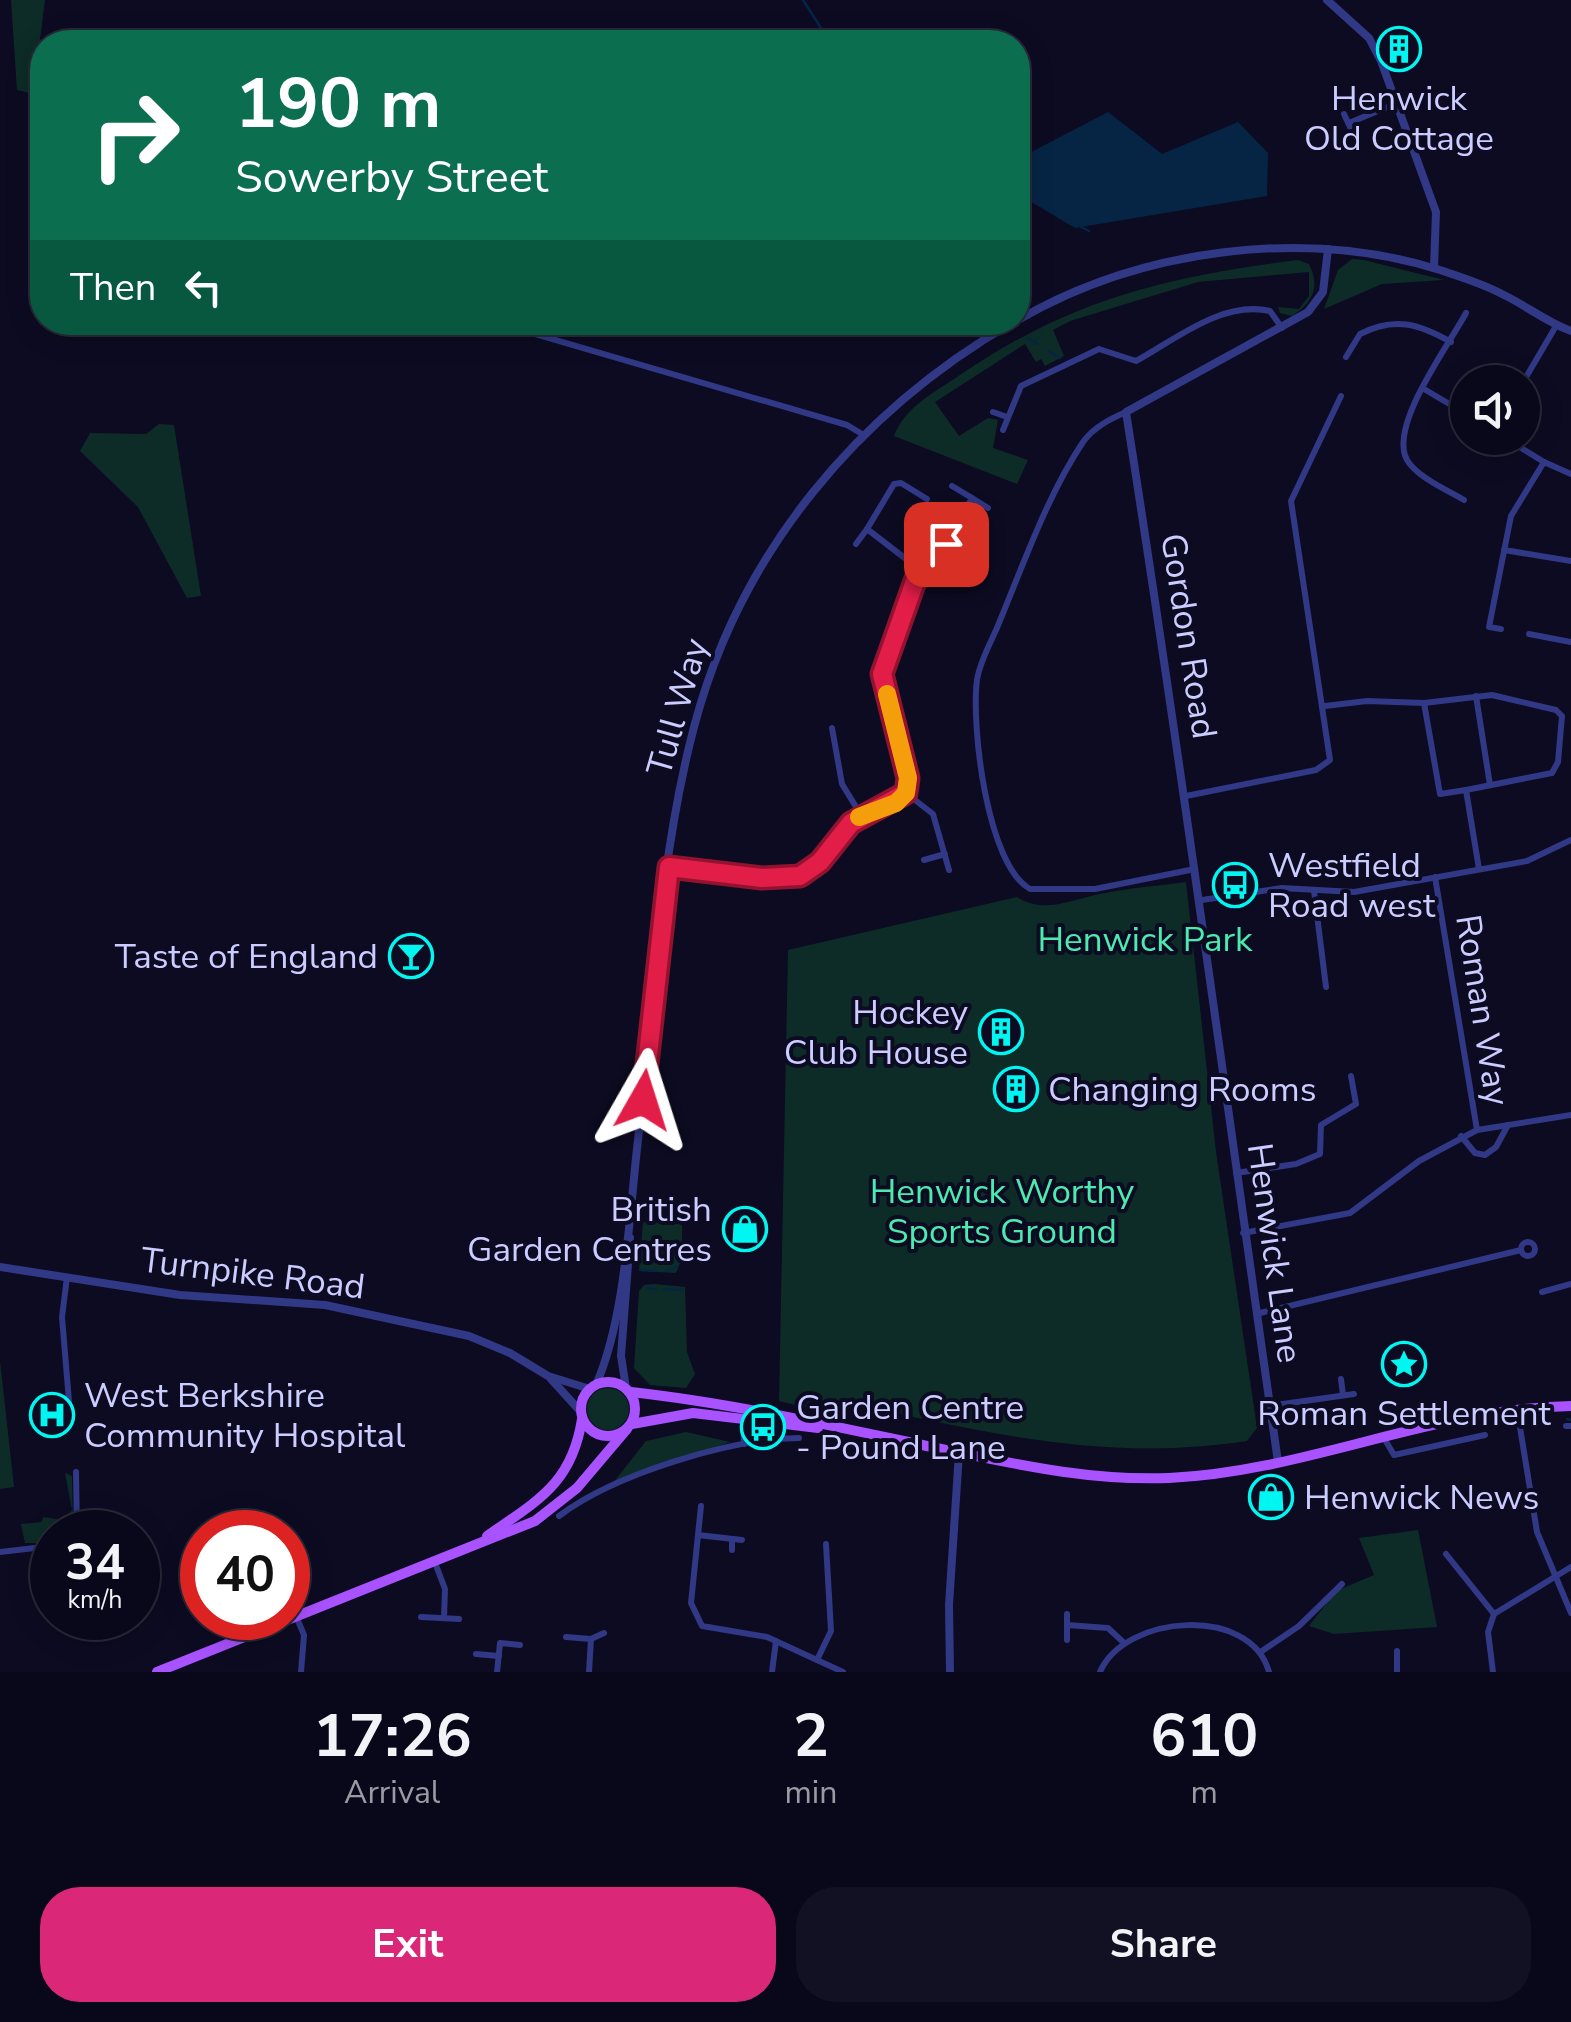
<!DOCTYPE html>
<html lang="en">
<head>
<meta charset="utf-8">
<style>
  :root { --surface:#09081a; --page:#121123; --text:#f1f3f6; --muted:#999aa2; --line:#292939; --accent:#db2777 }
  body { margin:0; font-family:"Nunito Sans",sans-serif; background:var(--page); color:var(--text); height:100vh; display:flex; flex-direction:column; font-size:38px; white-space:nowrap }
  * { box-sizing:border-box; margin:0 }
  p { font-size:32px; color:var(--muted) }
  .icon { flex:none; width:55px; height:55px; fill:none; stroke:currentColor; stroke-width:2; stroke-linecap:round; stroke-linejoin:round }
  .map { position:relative; height:1672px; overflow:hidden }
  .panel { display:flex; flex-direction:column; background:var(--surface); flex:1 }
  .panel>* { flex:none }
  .banner { position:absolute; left:30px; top:30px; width:1000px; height:305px; border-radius:40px; box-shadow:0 5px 25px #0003,0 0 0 2px var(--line); background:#0b6e4f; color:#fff; overflow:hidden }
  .buttons { position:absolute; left:1450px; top:365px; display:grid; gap:20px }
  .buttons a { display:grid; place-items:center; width:90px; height:90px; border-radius:50%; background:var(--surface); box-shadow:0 5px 25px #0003,0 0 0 2px var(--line); font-size:50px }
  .speed { position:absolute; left:30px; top:1510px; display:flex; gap:20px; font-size:50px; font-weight:700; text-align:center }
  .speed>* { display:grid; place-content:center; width:130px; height:130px; border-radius:50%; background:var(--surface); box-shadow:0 5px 25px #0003,0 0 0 2px var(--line); line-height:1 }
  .speed small { font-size:25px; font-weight:400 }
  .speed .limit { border:15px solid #d22; background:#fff; color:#111 }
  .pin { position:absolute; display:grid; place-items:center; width:85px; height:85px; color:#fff; margin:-42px; border-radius:20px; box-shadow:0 5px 15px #0006 }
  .me { position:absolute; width:110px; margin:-55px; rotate:6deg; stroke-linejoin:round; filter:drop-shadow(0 0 8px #0008) }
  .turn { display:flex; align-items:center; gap:35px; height:210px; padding:0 40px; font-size:45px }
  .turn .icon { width:130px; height:130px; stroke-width:2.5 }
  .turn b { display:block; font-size:70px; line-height:85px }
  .then { display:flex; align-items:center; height:95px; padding:0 40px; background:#0003; gap:20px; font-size:38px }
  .eta { display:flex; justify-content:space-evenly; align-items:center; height:170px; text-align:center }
  .eta b { font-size:60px; font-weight:700; line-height:70px }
  .cta { display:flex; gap:20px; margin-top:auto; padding:20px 40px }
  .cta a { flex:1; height:115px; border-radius:40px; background:var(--accent); color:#fff; font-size:40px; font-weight:700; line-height:115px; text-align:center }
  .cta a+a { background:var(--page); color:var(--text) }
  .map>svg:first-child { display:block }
</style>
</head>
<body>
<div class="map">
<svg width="1571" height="1672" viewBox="0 0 1571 1672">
  <rect width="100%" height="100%" fill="#0c0b22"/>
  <g fill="#0d2c27">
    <path d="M11,0H45L33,94L17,90Z"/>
    <path d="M1352,259L1364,260L1444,280L1382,284L1324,309L1338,270Z"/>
    <path d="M1298,260L1309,264C1321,288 1312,303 1292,316L1280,313L1278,307L1299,309L1309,296V272L1198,282L1070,321L1053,330L1064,356L1045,366L1041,359L1036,362L1025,344L935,402L959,436L988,418L998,420L993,448L1028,460L1017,484L894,436C904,409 931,394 954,379C1068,300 1163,277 1298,260Z"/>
    <path d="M159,424L174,425L201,596L187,598L138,507L80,451L90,433L146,434Z"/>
    <path d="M1186,882L1216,1152L1257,1428L1247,1441C1102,1463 982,1431 842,1402L836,1415L779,1401L788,950L1017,897C1045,915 1072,899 1100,894C1128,888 1157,886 1186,882Z"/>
    <path d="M643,1222L682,1224V1258L676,1273L639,1271Z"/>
    <path d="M655,1284L685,1287L687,1352L695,1374L686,1388L650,1385L634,1368L639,1291L644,1285Z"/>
    <path d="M0,1361L14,1487L0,1489Z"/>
    <circle cx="608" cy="1409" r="21"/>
    <path d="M686,1432L730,1442L613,1483L646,1441Z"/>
    <path d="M65,1473L72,1476L73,1530L52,1532V1543H25L21,1524L42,1522L43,1517L63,1520L72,1510Z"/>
    <path d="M1418,1530L1437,1627L1334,1634L1309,1626L1336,1591L1374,1575L1359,1538Z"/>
  </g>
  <path fill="#062545" d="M1108,112L1162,154L1238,122L1268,153L1267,196L1075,228L1018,194V159Z"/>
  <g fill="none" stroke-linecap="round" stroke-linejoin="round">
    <g stroke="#062545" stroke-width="2.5">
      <path d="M803,0L830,42"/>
      <path d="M1081,227L1089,231"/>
      <path d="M1028,338L1038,344"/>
      <path d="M1049,351L1060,358"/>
      <path d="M641,1270L657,1271"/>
      <path d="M665,1271L677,1267"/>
      <path d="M647,1288L656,1289"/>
      <path d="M665,1289L682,1290"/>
      <path d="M1567,1419L1571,1420"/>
    </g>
    <g stroke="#313886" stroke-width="6">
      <path d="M1344,114L1357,142"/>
      <path d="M1349,123L1397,103"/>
      <path d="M494,322L847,425L862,434"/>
      <path d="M1346,357L1360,334C1395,316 1419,324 1451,342"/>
      <path d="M1522,384L1556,326"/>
      <path d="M1424,389L1468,415"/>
      <path d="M993,412L1007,417"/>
      <path d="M1126,412C1110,419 1094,427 1083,442C1047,496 1024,563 999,623C992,641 980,660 977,680C971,726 987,865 1030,889H1095L1195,869"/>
      <path d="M1003,430L1021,386L1099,349L1136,361C1176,339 1223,300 1270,311L1282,328"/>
      <path d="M1505,438L1544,462"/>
      <path d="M972,498L988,508"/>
      <path d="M1464,500C1447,490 1417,477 1407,460C1388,426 1449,345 1466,313"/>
      <path d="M867,529L894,484L901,483L927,499"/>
      <path d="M856,544L867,529L919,569"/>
      <path d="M1504,550L1571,561"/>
      <path d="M1501,629L1489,627L1511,516L1544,462L1571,474"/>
      <path d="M1529,634L1571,642"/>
      <path d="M1476,696L1490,785"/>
      <path d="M1424,703L1492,695L1556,710L1562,716L1558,762L1552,773L1466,790"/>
      <path d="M1325,706L1367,701L1424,703L1440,794L1466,790L1479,869"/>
      <path d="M832,728L842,784L861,815"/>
      <path d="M906,793L933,814L949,870"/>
      <path d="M1186,796L1316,770L1330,760L1291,501L1341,396"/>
      <path d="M924,860L945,854"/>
      <path d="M669,867L761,878L800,876L820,862L851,823L906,793L908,778L891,702L883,685L884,666L919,569L946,544L972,498L952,486"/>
      <path d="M1314,891L1326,987"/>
      <path d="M1202,900L1282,888L1354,892L1527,861L1571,840"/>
      <path d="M1477,1130L1571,1115"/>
      <path d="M1461,1136L1475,1153L1485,1155L1496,1147L1508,1125"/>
      <path d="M1236,1173L1296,1164L1320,1154L1321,1125L1356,1104L1351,1076"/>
      <path d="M1243,1233L1350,1213L1419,1161L1477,1130L1435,877"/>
      <circle cx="1528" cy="1249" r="7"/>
      <path d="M67,1277L62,1317L69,1401"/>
      <path d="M1542,1292L1571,1284"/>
      <path d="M1256,1314L1521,1250"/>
      <path d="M1341,1379L1343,1395"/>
      <path d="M1269,1406L1354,1394"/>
      <path d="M1517,1409L1537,1532L1571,1613"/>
      <path d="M743,1419L744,1444"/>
      <path d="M1566,1426H1571"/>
      <path d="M1384,1438L1394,1455L1485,1435"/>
      <path d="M76,1472L77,1532"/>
      <path d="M701,1506L691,1603L702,1626L767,1637L843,1672"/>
      <path d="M559,1516C615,1474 729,1439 799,1438"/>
      <path d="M698,1535L742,1540"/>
      <path d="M732,1550V1539"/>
      <path d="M0,1552L52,1546"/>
      <path d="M1446,1554L1494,1614"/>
      <path d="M434,1560L445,1589L444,1618"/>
      <path d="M296,1616L304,1635L301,1672"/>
      <path d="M421,1617L459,1619"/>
      <path d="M1067,1625L1108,1628L1123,1642"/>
      <path d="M566,1637L591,1639"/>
      <path d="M1067,1640V1614"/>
      <path d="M1262,1651L1299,1626L1342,1584"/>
      <path d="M1397,1651V1672"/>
      <path d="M476,1654L499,1656"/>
      <path d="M817,1660L831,1631L826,1544"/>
      <path d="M497,1672L500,1643L520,1645"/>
      <path d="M589,1672L591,1639L604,1633"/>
      <path d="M772,1672L776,1641"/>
      <path d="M1100,1672C1125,1614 1251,1605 1269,1672"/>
      <path d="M1493,1672L1488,1632L1494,1614L1571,1567"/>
    </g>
    <g stroke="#313886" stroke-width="8">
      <path d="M1327,0L1369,38L1381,61L1436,212L1434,268"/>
      <path d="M1018,320C1140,249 1304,227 1440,270C1461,277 1484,284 1504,295C1527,306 1546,322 1571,331"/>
      <path d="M0,1267L180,1295L325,1305L469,1336L510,1353L548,1376L590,1389"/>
      <path d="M551,1379L581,1412"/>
      <path d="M596,1385C626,1316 629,1215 638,1140C653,1003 659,860 694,727C740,552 858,412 1013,322"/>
      <path d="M626,1388L621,1356L630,1238"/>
      <path d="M1278,1462C1228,1112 1181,762 1126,412L1308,312L1323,292L1328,249"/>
      <path d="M950,1672L949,1605L959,1453"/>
    </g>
    <g stroke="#a952ff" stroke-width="10">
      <circle cx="608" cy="1409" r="27"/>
      <path d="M631,1392C739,1404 845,1429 951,1451C1024,1466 1094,1481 1169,1478C1306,1472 1433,1408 1571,1406"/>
      <path d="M632,1424L693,1413L818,1428"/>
      <path d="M487,1536C537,1501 572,1484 582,1419"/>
      <path d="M157,1672L535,1521L577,1488L627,1429"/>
    </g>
  </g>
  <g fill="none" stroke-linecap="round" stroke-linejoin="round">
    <defs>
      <path id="route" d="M643,1100L669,867L762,878L800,876L820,862L851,823L906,793L908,778L882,674L919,570L946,544"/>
    </defs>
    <use href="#route" stroke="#92132f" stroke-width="25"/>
    <use href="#route" stroke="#e11d48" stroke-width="18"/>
    <path stroke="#f59e0b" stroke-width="18" d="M859,817L896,803L906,793L908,778L887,694"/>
  </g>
  <defs>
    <symbol id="building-ring" viewBox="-11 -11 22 22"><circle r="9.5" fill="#0c0b22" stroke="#00f6f0" stroke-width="1.5"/><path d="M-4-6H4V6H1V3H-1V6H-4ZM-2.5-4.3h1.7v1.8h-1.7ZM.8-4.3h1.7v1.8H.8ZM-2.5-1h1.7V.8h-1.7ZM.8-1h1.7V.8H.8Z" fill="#00f6f0"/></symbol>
    <symbol id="bus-ring" viewBox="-11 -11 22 22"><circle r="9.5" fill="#0c0b22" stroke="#00f6f0" stroke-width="1.5"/><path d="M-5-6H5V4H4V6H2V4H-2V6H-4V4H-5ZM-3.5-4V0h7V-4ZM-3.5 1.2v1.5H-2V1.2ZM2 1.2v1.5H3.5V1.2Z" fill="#00f6f0"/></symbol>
    <symbol id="bar-ring" viewBox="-11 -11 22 22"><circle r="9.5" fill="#0c0b22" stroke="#00f6f0" stroke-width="1.5"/><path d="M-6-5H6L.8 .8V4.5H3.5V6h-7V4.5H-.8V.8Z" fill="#00f6f0"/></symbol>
    <symbol id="shop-ring" viewBox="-11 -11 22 22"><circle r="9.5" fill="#0c0b22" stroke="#00f6f0" stroke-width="1.5"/><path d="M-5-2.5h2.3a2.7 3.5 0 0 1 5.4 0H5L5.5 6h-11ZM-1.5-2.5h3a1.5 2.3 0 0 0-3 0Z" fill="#00f6f0"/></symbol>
    <symbol id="sight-ring" viewBox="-11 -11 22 22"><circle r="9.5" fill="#0c0b22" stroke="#00f6f0" stroke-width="1.5"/><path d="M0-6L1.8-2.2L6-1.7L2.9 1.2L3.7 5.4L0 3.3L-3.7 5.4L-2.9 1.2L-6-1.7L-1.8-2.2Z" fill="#00f6f0"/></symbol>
    <symbol id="hospital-ring" viewBox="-11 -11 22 22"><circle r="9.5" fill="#0c0b22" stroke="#00f6f0" stroke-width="1.5"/><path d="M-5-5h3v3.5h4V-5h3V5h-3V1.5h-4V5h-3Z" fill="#00f6f0"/></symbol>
  </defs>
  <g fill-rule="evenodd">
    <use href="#building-ring" x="1374" y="24" width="50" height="50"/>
    <use href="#bus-ring" x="1210" y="860" width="50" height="50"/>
    <use href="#bar-ring" x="386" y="931" width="50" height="50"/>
    <use href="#building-ring" x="976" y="1007" width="50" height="50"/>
    <use href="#building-ring" x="991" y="1064" width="50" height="50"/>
    <use href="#shop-ring" x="720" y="1204" width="50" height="50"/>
    <use href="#sight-ring" x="1379" y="1339" width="50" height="50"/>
    <use href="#hospital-ring" x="27" y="1390" width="50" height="50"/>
    <use href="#bus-ring" x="738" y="1402" width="50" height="50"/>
    <use href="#shop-ring" x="1246" y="1472" width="50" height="50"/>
  </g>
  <g text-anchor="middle" stroke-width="8" stroke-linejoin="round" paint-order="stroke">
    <g font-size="35" fill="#cbccff" stroke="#0c0b22" text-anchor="start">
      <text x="1399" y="110" text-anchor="middle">Henwick<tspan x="1399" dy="40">Old Cottage</tspan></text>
      <text x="1268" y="877">Westfield<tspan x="1268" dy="40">Road west</tspan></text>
      <text x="378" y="968" text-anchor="end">Taste of England</text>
      <text x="968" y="1024" text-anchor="end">Hockey<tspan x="968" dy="40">Club House</tspan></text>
      <text x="1048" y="1101">Changing Rooms</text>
      <text x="712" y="1221" text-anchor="end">British<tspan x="712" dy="40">Garden Centres</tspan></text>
      <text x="84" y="1407">West Berkshire<tspan x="84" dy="40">Community Hospital</tspan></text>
      <text x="796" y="1419">Garden Centre<tspan x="796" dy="40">- Pound Lane</tspan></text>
      <text x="1404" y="1425" text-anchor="middle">Roman Settlement</text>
      <text x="1304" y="1509">Henwick News</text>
    </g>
    <g font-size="35" fill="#cbccff" stroke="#0c0b22">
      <text transform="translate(1189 636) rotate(81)" y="12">Gordon Road</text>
      <text transform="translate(677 707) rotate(-74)" y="12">Tull Way</text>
      <text transform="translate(1483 1010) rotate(81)" y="12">Roman Way</text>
      <text transform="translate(1275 1253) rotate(82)" y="12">Henwick Lane</text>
      <text transform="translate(253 1273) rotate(7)" y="12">Turnpike Road</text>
    </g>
    <g font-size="35" fill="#4bebaf" stroke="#0c0b22">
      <text x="1145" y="951">Henwick Park</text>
      <text x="1002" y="1203">Henwick Worthy<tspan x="1002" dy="40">Sports Ground</tspan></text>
    </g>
  </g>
</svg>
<div class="buttons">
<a><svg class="icon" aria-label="sound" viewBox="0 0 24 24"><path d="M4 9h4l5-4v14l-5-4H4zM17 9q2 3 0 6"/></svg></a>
</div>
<div class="speed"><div>34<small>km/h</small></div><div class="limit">40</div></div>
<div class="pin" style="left:946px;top:544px;background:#d93025"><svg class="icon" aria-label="arrive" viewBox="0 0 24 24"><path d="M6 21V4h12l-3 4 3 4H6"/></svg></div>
<svg class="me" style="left:643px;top:1100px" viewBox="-20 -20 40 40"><path d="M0-17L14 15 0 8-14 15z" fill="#e11d48" stroke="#fff" stroke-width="4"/></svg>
<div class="banner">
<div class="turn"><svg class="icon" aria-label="right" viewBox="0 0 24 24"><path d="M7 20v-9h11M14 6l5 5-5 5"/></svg><div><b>190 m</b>Sowerby Street</div></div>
<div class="then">Then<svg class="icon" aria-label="left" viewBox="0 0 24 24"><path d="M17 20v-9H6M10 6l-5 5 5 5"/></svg></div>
</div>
</div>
<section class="panel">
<div class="eta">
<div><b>17:26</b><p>Arrival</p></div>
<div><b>2</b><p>min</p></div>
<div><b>610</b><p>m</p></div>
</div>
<div class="cta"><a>Exit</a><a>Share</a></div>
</section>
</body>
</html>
